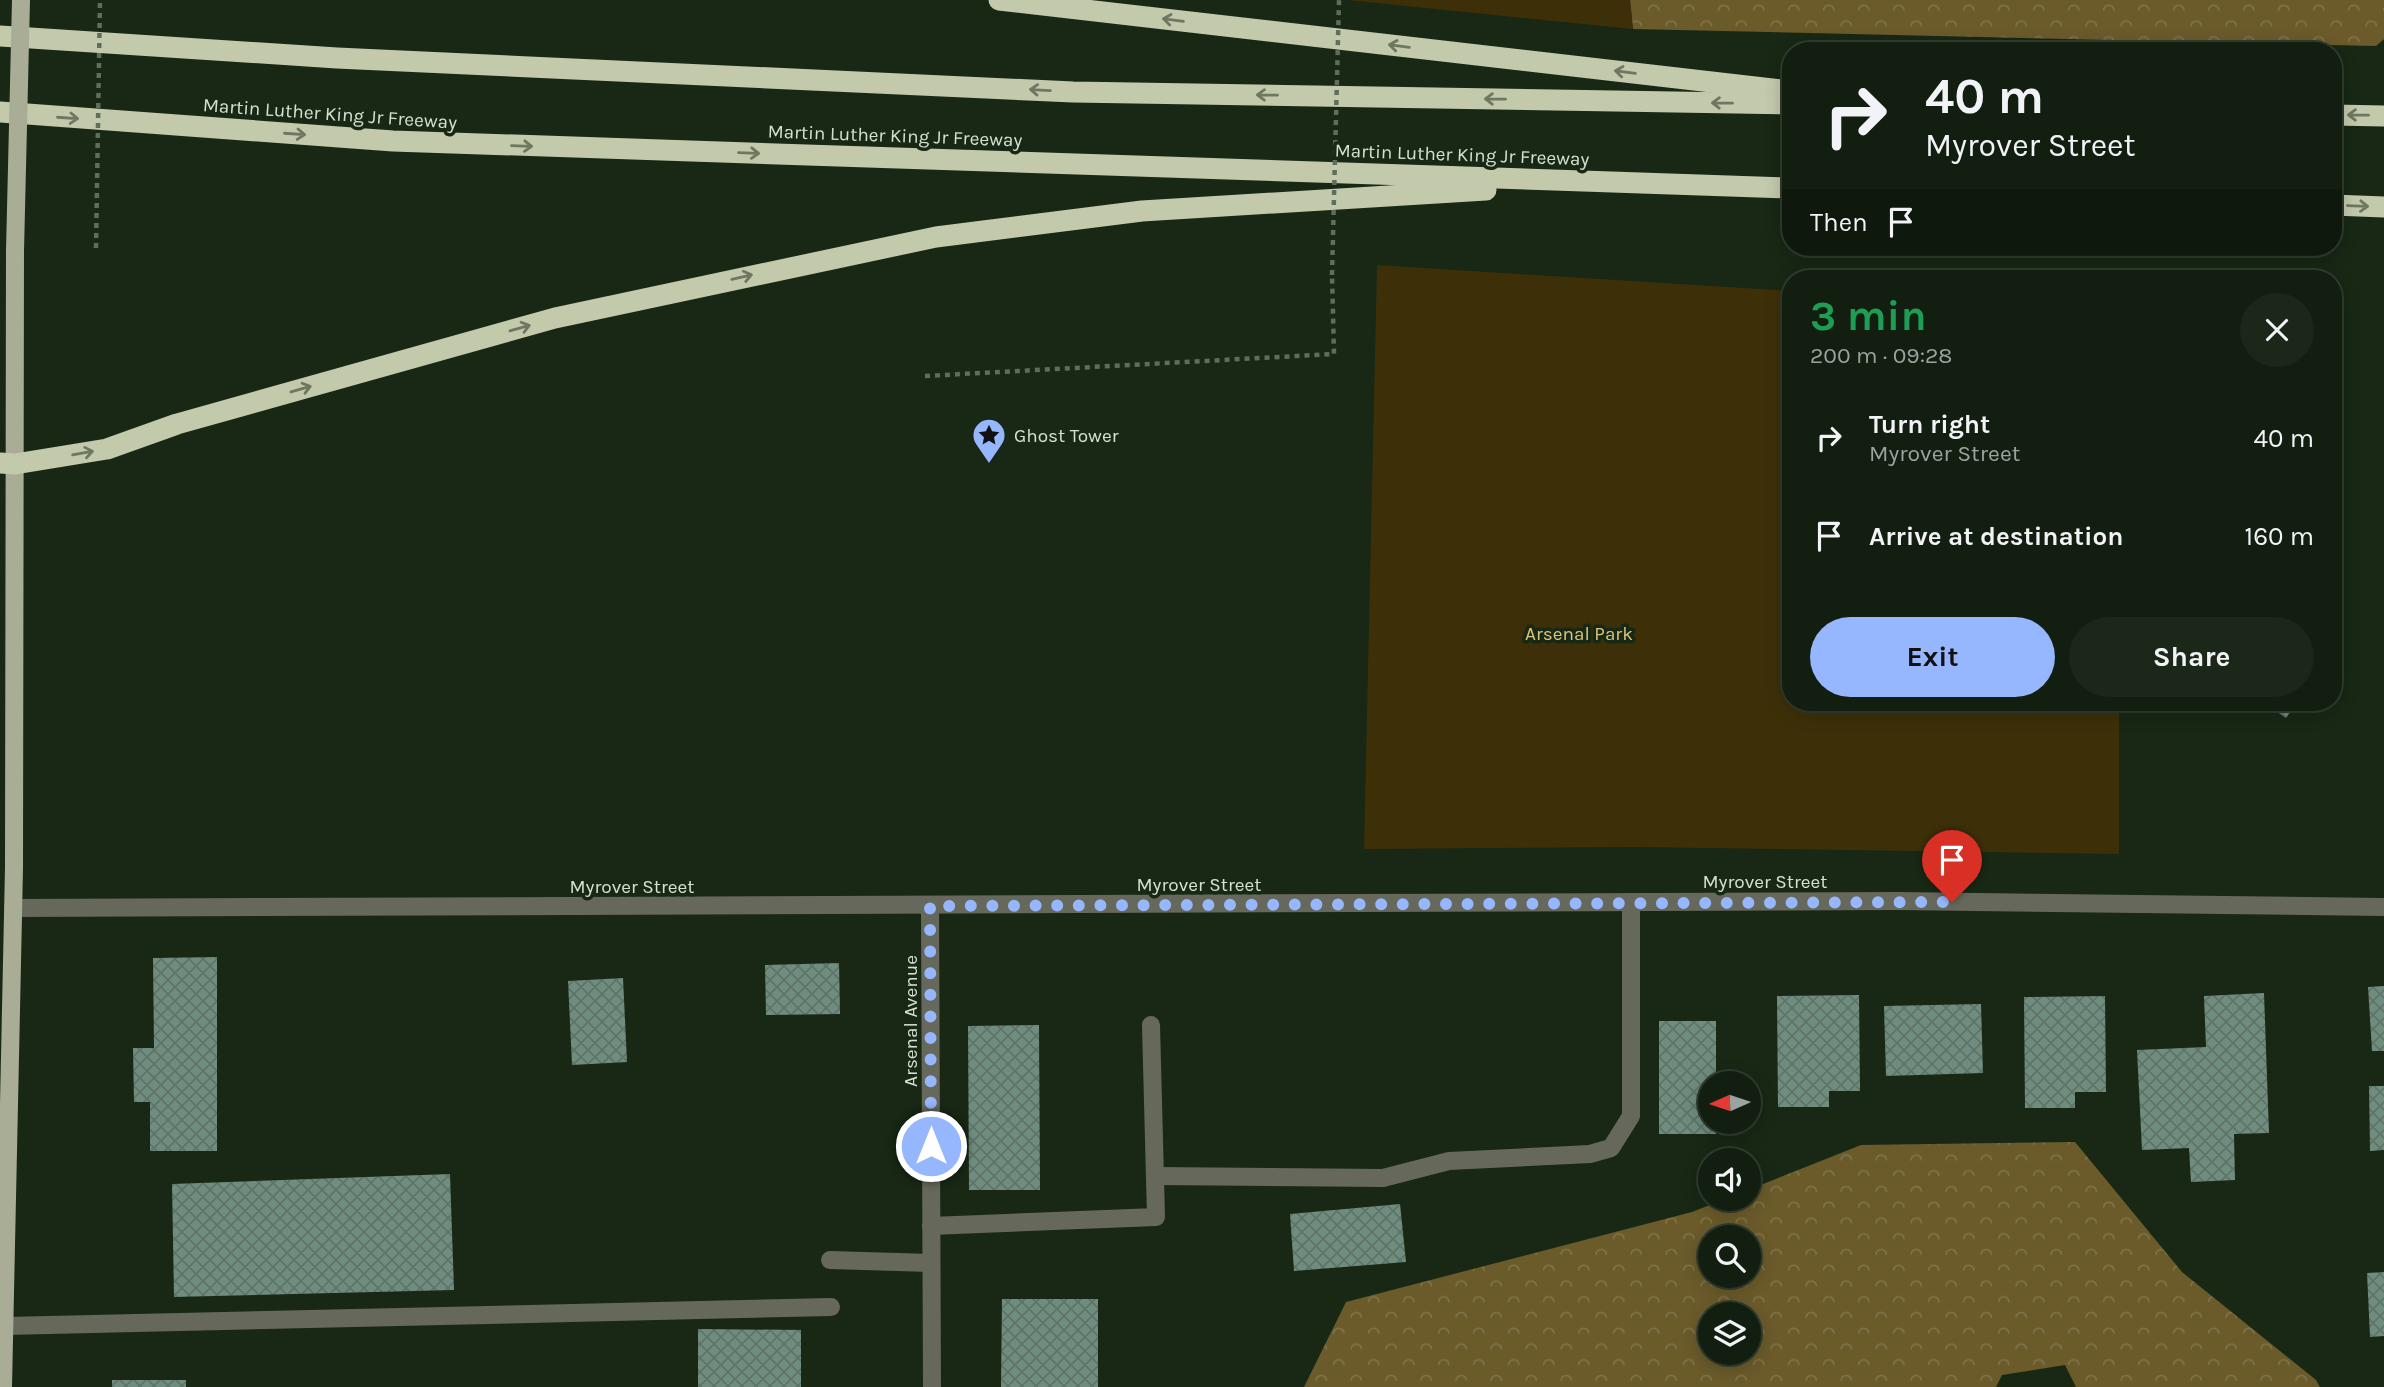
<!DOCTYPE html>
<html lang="en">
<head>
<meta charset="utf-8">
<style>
  :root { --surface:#121e10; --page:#1b2719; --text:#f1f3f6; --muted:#9ca29f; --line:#313c30; --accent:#96b6fd }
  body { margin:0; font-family:Karla,sans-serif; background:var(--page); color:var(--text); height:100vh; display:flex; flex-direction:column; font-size:26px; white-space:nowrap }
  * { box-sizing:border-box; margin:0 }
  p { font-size:23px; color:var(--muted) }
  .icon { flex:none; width:38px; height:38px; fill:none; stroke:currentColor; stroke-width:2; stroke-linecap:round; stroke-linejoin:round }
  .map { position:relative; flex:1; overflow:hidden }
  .panel { position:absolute; left:1782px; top:270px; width:560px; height:441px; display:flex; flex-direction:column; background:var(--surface); border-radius:28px; box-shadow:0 4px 18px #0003,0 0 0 2px var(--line) }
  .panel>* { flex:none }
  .banner { position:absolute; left:1782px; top:42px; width:560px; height:214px; border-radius:28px; box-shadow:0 4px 18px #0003,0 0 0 2px var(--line); background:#121e10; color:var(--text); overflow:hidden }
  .needle { width:46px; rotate:267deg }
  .buttons { position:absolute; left:1698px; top:1071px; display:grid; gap:14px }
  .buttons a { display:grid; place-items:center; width:63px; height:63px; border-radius:50%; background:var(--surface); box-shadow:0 4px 18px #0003,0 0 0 2px var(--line); font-size:35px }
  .pin { position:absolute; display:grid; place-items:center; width:60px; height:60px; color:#fff; margin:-72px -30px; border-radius:50% 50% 50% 0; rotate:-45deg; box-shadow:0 0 7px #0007 }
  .pin .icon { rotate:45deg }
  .me { position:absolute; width:77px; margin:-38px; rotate:0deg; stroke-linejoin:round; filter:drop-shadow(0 0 5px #0008) }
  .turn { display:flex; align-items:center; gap:24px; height:147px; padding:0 28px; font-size:32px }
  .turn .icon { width:91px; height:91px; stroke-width:2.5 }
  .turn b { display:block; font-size:49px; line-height:60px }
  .then { display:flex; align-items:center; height:66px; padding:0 28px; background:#0003; gap:14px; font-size:26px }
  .round { display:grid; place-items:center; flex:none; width:74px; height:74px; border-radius:37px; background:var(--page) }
  .overview { display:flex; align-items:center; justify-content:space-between; height:119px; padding:0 28px }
  h1 { font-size:42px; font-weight:700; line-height:52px; color:#1e9e55 }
  .button { display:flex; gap:14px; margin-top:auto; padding:14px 28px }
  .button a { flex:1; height:80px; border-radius:42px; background:var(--accent); color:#111; font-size:28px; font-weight:700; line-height:80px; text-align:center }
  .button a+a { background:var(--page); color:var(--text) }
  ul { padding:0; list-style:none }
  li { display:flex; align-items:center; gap:21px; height:98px; padding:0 28px }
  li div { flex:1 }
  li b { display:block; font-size:26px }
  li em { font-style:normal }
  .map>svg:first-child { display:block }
</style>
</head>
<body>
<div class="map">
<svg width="2384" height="1387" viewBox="0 0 2384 1387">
  <defs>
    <pattern id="forest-crowns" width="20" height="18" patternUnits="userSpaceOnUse" patternTransform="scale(1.75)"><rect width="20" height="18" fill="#6b5b2b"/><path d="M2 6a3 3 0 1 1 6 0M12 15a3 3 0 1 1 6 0" fill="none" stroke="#7f7249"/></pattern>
    <pattern id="building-cross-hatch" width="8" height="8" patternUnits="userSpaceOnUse" patternTransform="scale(1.75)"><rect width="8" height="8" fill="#6f8d7f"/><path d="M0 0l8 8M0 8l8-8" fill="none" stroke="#5f7369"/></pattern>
  </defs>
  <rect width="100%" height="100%" fill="#182815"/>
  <g fill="url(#forest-crowns)" fill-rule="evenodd">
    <path d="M1630,0H2384V39L2376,46L1633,29Z"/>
    <path d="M2075,1142L2182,1272L2316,1380L2320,1387H2076L2065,1365L2002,1375L1996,1387H1304L1346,1302L1692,1212L1725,1199H1748V1190L1861,1145ZM1710,1237H1748V1276H1710ZM1710,1314H1748V1353H1710Z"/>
  </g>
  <g fill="#3d3009">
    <path d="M1347,0H1630L1633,29Z"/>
    <path d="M1377,265L1790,291V702H2119V854L1636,847L1364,849Z"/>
  </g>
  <g fill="url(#building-cross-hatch)">
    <path d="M2263,702H2297L2286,718Z"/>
    <path d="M217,957V1151H150V1102H134L133,1048H154L153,958Z"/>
    <path d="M839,963L840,1014L766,1015L765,965Z"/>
    <path d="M623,978L627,1062L572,1065L568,981Z"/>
    <path d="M2384,986V1051H2372L2368,987Z"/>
    <path d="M2264,993L2269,1133L2234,1134L2235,1180L2191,1182L2189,1148L2142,1150L2137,1050L2206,1047L2204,996Z"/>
    <path d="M1859,995L1860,1091H1829V1107H1778L1777,996Z"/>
    <path d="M2105,996L2106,1092H2075V1108H2025L2024,997Z"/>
    <path d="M1981,1004L1983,1073L1886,1076L1884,1006Z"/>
    <path d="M1659,1021H1716V1083H1710V1122H1716V1134H1659Z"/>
    <path d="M1039,1025L1040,1190H969L968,1026Z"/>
    <path d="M2369,1086H2384V1150L2370,1151Z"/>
    <path d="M450,1174L454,1290L174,1297L172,1184Z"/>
    <path d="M1400,1204L1406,1262L1294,1271L1290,1214Z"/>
    <path d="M2384,1272V1336L2370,1337L2367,1273Z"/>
    <path d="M1002,1299H1098V1387H1001Z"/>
    <path d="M698,1329L801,1330V1387H698Z"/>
    <rect x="112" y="1380" width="74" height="7"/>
  </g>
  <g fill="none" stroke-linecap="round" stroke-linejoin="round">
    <path stroke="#5e6d5c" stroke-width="4.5" stroke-dasharray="5 5" stroke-linecap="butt" d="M925,376L1334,354L1332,275"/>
    <g stroke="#66685c" stroke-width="18">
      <path d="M930,906L932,1387"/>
      <path d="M13,908L1898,901L2384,907"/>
      <path d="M1155,1176L1383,1178L1449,1161L1590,1154L1611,1148L1631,1116V903"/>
      <path d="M931,1226L1156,1217L1151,1025"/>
      <path d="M830,1260L931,1263"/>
      <path d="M5,1326L831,1307"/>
    </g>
    <path stroke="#a9ad95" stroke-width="18" d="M3,1387L14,868L15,251"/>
    <g stroke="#c3c9ab" stroke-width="21">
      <path d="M999,0L1790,91"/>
      <path d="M0,36L337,58L1073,92L1790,104"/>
      <path d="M0,112L393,141L1790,188"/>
      <path d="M2333,115L2384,116"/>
      <path d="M2333,205L2384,207"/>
      <path d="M0,463L15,464L107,449L177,424L555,318L936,237L1142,211L1486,190"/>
    </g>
    <g stroke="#5e6d5c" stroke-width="4.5" stroke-dasharray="5 5" stroke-linecap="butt">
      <path d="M96,248L100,0"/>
      <path d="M1332,275L1339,0"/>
    </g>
    <path stroke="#a9ad95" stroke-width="18" d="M15,251L21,0"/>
  </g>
  <defs><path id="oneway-shaft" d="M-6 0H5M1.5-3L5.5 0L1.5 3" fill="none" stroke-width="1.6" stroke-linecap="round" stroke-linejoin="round" transform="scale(1.75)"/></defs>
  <g stroke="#6e7860">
    <use href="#oneway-shaft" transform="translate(1173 20) rotate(-173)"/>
    <use href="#oneway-shaft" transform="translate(1399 46) rotate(-173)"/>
    <use href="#oneway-shaft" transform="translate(1625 72) rotate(-173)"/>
    <use href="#oneway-shaft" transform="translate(1040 90) rotate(-177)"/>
    <use href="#oneway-shaft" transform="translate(1267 95) rotate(-179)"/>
    <use href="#oneway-shaft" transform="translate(1495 99) rotate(-179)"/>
    <use href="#oneway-shaft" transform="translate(1722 103) rotate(-179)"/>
    <use href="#oneway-shaft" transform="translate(2358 115) rotate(-179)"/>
    <use href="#oneway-shaft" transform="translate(68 118) rotate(4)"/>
    <use href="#oneway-shaft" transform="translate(295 134) rotate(4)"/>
    <use href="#oneway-shaft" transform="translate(522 146) rotate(2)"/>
    <use href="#oneway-shaft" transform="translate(749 153) rotate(2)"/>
    <use href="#oneway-shaft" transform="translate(2358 206) rotate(2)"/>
    <use href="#oneway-shaft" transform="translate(742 277) rotate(-13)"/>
    <use href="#oneway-shaft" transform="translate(520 328) rotate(-16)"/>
    <use href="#oneway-shaft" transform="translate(301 389) rotate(-16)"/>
    <use href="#oneway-shaft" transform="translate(83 453) rotate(-10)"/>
  </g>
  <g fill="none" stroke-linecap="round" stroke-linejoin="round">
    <path stroke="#96b6fd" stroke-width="12" stroke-dasharray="0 21.6" d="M931,1146L930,906L1952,902"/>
  </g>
  <defs>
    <symbol id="sight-pin" viewBox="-11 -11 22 30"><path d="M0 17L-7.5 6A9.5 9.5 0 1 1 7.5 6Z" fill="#96b6fd" stroke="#182815"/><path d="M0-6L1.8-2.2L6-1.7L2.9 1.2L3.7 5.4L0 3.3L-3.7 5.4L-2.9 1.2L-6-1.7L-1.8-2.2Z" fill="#111"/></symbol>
  </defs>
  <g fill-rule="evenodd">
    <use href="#sight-pin" x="970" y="416" width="38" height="52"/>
  </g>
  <g text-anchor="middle" stroke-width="7" stroke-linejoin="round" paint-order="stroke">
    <g font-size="19" fill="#d5e0d3" stroke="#182815">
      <text transform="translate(330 113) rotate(4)" y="7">Martin Luther King Jr Freeway</text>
      <text transform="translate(895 135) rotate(2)" y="7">Martin Luther King Jr Freeway</text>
      <text transform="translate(1462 154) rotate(2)" y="7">Martin Luther King Jr Freeway</text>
      <text x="1765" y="888">Myrover Street</text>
      <text x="1199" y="891">Myrover Street</text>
      <text x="632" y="893">Myrover Street</text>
      <text transform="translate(910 1021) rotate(-90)" y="7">Arsenal Avenue</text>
    </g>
    <g font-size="19" fill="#d5e0d3" stroke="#182815" text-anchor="start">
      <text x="1014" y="442">Ghost Tower</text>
    </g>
    <g font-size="19" fill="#dec479" stroke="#182815">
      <text x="1579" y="640">Arsenal Park</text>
    </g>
  </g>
</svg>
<div class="buttons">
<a><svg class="needle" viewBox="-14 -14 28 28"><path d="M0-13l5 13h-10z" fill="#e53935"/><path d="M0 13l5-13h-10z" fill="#9ca29f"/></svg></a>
<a><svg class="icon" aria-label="sound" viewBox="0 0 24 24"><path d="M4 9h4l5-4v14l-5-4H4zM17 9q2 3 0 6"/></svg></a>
<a><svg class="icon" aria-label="search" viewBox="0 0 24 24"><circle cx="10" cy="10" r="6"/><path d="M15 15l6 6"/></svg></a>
<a><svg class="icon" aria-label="layers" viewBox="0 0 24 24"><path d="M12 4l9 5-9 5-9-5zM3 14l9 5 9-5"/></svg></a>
</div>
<div class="pin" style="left:1952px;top:902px;background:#d93025"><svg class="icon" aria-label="arrive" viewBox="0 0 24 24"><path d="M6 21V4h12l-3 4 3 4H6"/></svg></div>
<svg class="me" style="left:931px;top:1146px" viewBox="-20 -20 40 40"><circle r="17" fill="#96b6fd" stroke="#fff" stroke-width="3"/><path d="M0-11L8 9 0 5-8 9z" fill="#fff"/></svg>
<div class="banner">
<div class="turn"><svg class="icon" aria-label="right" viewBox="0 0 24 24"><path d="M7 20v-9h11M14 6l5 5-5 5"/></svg><div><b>40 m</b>Myrover Street</div></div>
<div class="then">Then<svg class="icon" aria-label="arrive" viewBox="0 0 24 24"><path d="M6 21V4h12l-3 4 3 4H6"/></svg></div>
</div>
<section class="panel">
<div class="overview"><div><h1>3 min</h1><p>200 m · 09:28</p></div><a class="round"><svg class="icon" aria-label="close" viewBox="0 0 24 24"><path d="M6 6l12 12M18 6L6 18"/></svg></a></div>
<ul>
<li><svg class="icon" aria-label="right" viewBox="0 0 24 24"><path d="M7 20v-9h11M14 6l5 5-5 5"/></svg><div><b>Turn right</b><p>Myrover Street</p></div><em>40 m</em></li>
<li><svg class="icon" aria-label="arrive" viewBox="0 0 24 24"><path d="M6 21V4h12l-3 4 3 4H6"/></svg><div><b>Arrive at destination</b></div><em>160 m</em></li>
</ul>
<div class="button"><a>Exit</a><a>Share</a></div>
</section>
</div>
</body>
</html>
